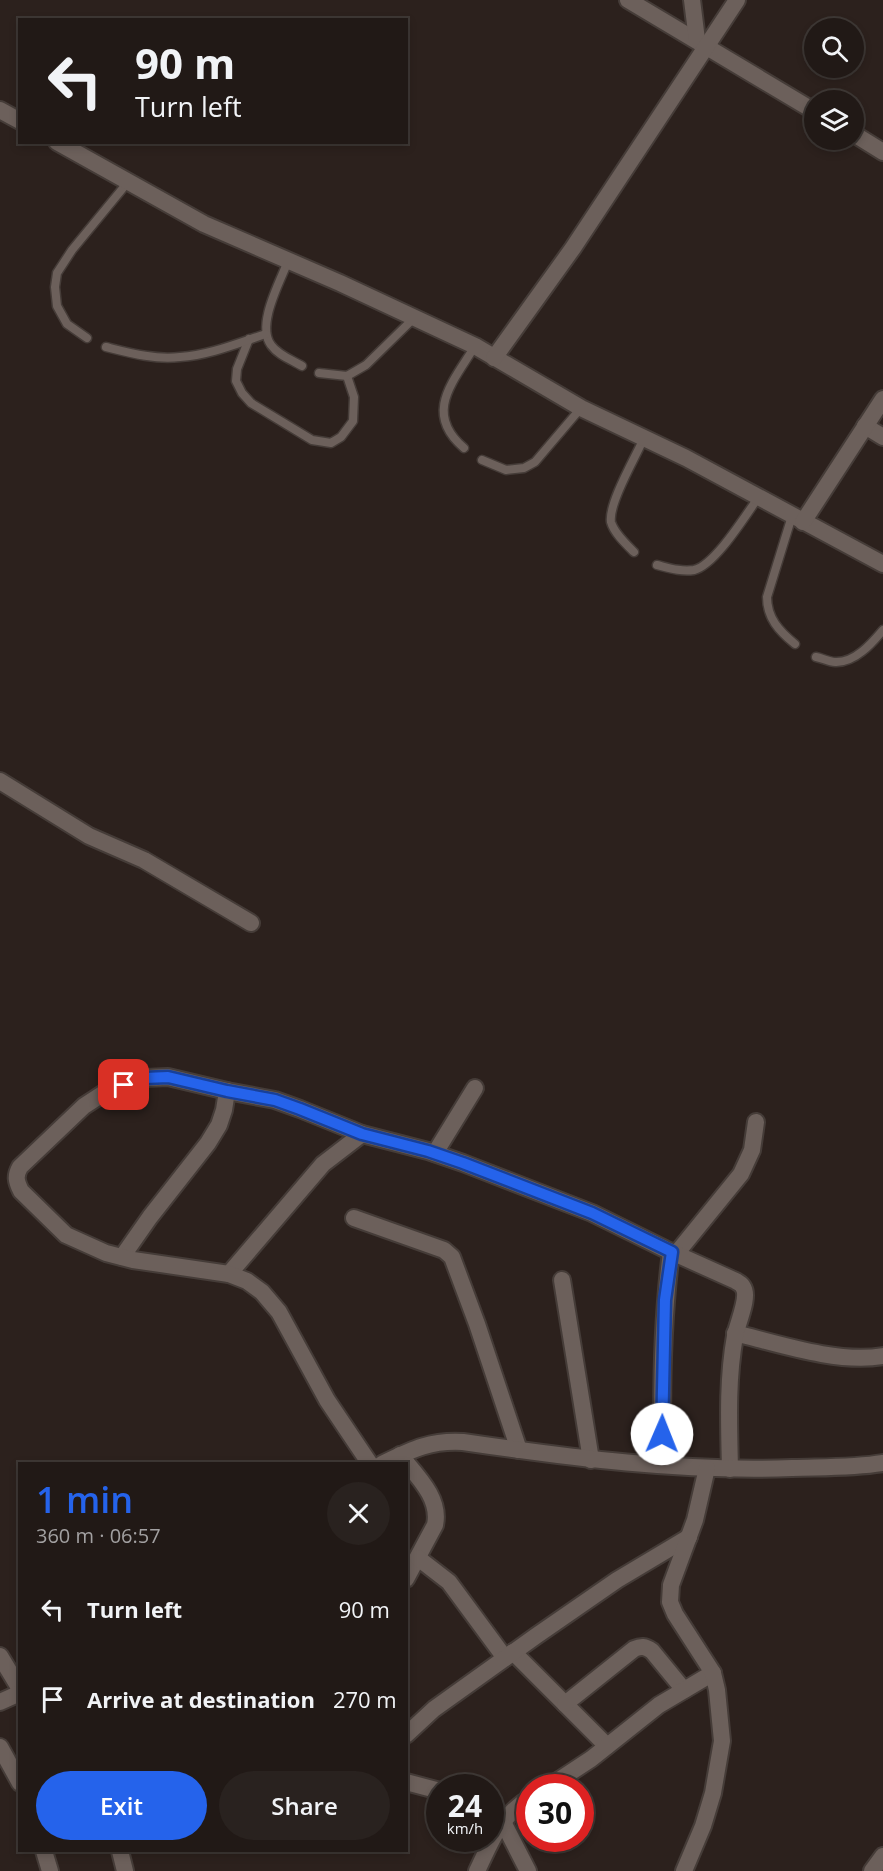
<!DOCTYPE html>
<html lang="en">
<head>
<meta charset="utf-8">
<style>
  :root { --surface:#211916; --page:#29221f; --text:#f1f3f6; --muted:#a2a0a1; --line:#3e3835; --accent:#2563eb }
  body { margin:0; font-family:"Open Sans",sans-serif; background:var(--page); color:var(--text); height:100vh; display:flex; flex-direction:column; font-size:22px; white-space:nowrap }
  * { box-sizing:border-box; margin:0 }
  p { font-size:20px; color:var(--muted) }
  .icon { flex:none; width:33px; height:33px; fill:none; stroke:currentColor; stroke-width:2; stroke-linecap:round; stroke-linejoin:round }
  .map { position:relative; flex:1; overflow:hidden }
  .side { position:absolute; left:18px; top:1462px; width:390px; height:390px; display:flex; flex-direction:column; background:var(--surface); border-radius:0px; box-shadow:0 3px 9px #0003,0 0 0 2px var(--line) }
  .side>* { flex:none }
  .banner { position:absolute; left:18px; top:18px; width:390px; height:126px; border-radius:0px; box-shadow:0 3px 9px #0003,0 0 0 2px var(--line); background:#211916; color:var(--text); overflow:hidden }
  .buttons { position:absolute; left:804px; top:18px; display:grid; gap:12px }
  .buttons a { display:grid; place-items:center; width:60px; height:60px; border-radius:50%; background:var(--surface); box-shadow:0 3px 9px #0003,0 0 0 2px var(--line); font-size:30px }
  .speed { position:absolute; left:426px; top:1774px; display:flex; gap:12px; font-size:30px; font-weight:700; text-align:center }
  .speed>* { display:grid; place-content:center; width:78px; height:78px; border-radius:50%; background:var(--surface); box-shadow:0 3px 9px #0003,0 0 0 2px var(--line); line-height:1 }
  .speed small { font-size:15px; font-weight:400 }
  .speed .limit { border:9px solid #d22; background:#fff; color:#111 }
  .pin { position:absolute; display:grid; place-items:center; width:51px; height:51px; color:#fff; margin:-26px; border-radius:12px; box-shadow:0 3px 9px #0006 }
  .me { position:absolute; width:66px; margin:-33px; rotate:1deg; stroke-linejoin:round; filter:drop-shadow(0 0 4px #0008) }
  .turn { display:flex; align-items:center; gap:21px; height:126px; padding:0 18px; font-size:27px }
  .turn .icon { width:78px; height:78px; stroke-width:2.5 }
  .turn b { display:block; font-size:42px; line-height:51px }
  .round { display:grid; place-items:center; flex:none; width:63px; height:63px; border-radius:32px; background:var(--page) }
  .overview { display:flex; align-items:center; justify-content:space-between; height:102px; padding:0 18px }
  h1 { font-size:36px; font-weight:600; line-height:45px; color:var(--accent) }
  .action { display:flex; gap:12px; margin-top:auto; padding:12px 18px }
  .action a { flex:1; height:69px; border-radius:36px; background:var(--accent); color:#fff; font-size:24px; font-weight:600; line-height:69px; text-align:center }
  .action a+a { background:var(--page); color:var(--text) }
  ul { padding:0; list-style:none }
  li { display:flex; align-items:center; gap:18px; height:90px; padding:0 18px }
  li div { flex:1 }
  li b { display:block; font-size:22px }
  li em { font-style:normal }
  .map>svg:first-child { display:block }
</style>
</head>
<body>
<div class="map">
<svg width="883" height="1871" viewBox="0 0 883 1871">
  <rect width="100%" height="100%" fill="#2c211d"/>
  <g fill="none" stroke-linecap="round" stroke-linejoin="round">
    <defs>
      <g id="service">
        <path d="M288,261C280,282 256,325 271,345C278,355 292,360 302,366"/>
        <path d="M87,338L67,324L57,306L55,287L57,273L72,250L128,182"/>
        <path d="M249,339L237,369L236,381L242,393L251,403L312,440L331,443L341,437L353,421L354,397L347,376"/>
        <path d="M106,347C130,353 155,360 180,357C210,355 238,343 266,334"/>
        <path d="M319,373L347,376L366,365L414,318"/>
        <path d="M464,448C423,413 453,382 475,346"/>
        <path d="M482,460L506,470L524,468L535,462L581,408"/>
        <path d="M792,516L767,597C767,618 779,631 795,644"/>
        <path d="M634,552C626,544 614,533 611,522C608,504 636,456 644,438"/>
        <path d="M657,565C669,568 681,572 694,570C715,565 745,516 758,498"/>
        <path d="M816,657C822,658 829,662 835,662C855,663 872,643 883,630"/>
      </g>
      <g id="minor">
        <path d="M628,0L814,111"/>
        <path d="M692,0L697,40"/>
        <path d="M0,110L20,121"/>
        <path d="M854,134L883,152"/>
        <path d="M57,142L204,224L340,283L475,346L581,408L686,458L883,564"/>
        <path d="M494,358L573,248L737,0"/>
        <path d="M865,426L883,437"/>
        <path d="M803,522L883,399"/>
        <path d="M0,781L89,836L144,860L251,923"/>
        <path d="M435,1153L475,1088"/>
        <path d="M354,1218L444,1250L452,1257L477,1324L519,1450"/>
        <path d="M676,1254L741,1174L752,1150L756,1122"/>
        <path d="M122,1257L150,1217L208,1143L219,1125L224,1110L227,1091"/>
        <path d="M229,1274L323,1164L362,1134"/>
        <path d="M562,1280L591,1460"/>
        <path d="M735,1333C779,1344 839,1364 883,1356"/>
        <path d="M400,1455C416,1475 441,1498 435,1525L406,1579"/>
        <path d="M370,1464L327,1400L279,1312L262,1292L247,1281L229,1274L133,1260L106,1253L66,1235L21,1191C16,1181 15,1176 20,1167L84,1106L104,1093L145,1078L168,1077L227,1091L275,1100L300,1109L362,1134L428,1151L463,1163L592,1213L665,1249L736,1281C739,1283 742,1284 743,1287C750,1297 737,1324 735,1336C727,1380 729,1425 730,1469"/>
        <path d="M382,1464C411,1450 430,1440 463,1442C572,1458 681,1472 792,1468C822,1467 853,1468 883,1463"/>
        <path d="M663,1465C661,1394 662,1322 671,1252"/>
        <path d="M418,1558L449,1582L505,1658"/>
        <path d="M513,1652L607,1746"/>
        <path d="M0,1656L20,1689"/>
        <path d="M0,1702L20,1693"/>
        <path d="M565,1704L634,1649C641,1646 645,1646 652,1651L684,1690"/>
        <path d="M406,1735L434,1709L536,1636L617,1580L689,1537"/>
        <path d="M0,1747L20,1783"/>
        <path d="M406,1782L440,1791"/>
        <path d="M547,1788L591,1759L659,1705L713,1673"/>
        <path d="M503,1822L528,1871"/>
        <path d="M44,1851L50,1871"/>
        <path d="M120,1851L125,1871"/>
        <path d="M477,1871C492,1840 499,1817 530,1798"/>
        <path d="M684,1871L703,1826L713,1793L722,1741L717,1690L713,1673L675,1614L670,1602L671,1585L695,1520L707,1468"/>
        <path d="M872,1871L883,1856"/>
      </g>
    </defs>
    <use href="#service" stroke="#453c38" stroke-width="11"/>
    <use href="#minor" stroke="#453c38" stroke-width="20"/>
    <use href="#service" stroke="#6c605b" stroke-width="8"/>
    <use href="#minor" stroke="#6c605b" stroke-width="16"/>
  </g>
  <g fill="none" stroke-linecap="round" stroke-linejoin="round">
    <defs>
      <path id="route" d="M124,1085L145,1078L168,1077L227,1091L275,1100L300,1109L362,1134L428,1151L463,1163L592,1213L672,1252L665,1300L662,1434"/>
    </defs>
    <use href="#route" stroke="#184099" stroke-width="15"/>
    <use href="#route" stroke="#2563eb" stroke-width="10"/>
  </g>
</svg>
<div class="buttons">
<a><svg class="icon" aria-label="search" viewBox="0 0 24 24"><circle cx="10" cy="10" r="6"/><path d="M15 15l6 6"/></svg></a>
<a><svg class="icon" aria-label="layers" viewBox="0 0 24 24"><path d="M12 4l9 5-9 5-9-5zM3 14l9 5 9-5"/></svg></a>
</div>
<div class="speed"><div>24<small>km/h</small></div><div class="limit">30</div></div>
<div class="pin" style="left:124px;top:1085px;background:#d93025"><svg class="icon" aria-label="arrive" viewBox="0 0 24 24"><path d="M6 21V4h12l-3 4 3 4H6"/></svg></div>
<svg class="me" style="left:662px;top:1434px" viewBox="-20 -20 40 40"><circle r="19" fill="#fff"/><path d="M0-13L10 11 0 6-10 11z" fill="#2563eb"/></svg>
<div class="banner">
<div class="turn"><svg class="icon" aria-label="left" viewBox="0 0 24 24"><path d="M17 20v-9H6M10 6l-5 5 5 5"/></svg><div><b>90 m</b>Turn left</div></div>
</div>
<section class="side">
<div class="overview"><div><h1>1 min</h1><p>360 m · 06:57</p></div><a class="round"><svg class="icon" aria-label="close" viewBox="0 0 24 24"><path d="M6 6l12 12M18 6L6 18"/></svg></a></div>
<ul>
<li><svg class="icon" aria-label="left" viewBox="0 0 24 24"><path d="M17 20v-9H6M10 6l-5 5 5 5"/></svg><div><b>Turn left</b></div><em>90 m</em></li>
<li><svg class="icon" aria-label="arrive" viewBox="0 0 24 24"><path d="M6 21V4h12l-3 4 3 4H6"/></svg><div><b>Arrive at destination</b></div><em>270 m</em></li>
</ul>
<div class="action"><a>Exit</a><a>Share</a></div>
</section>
</div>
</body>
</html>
